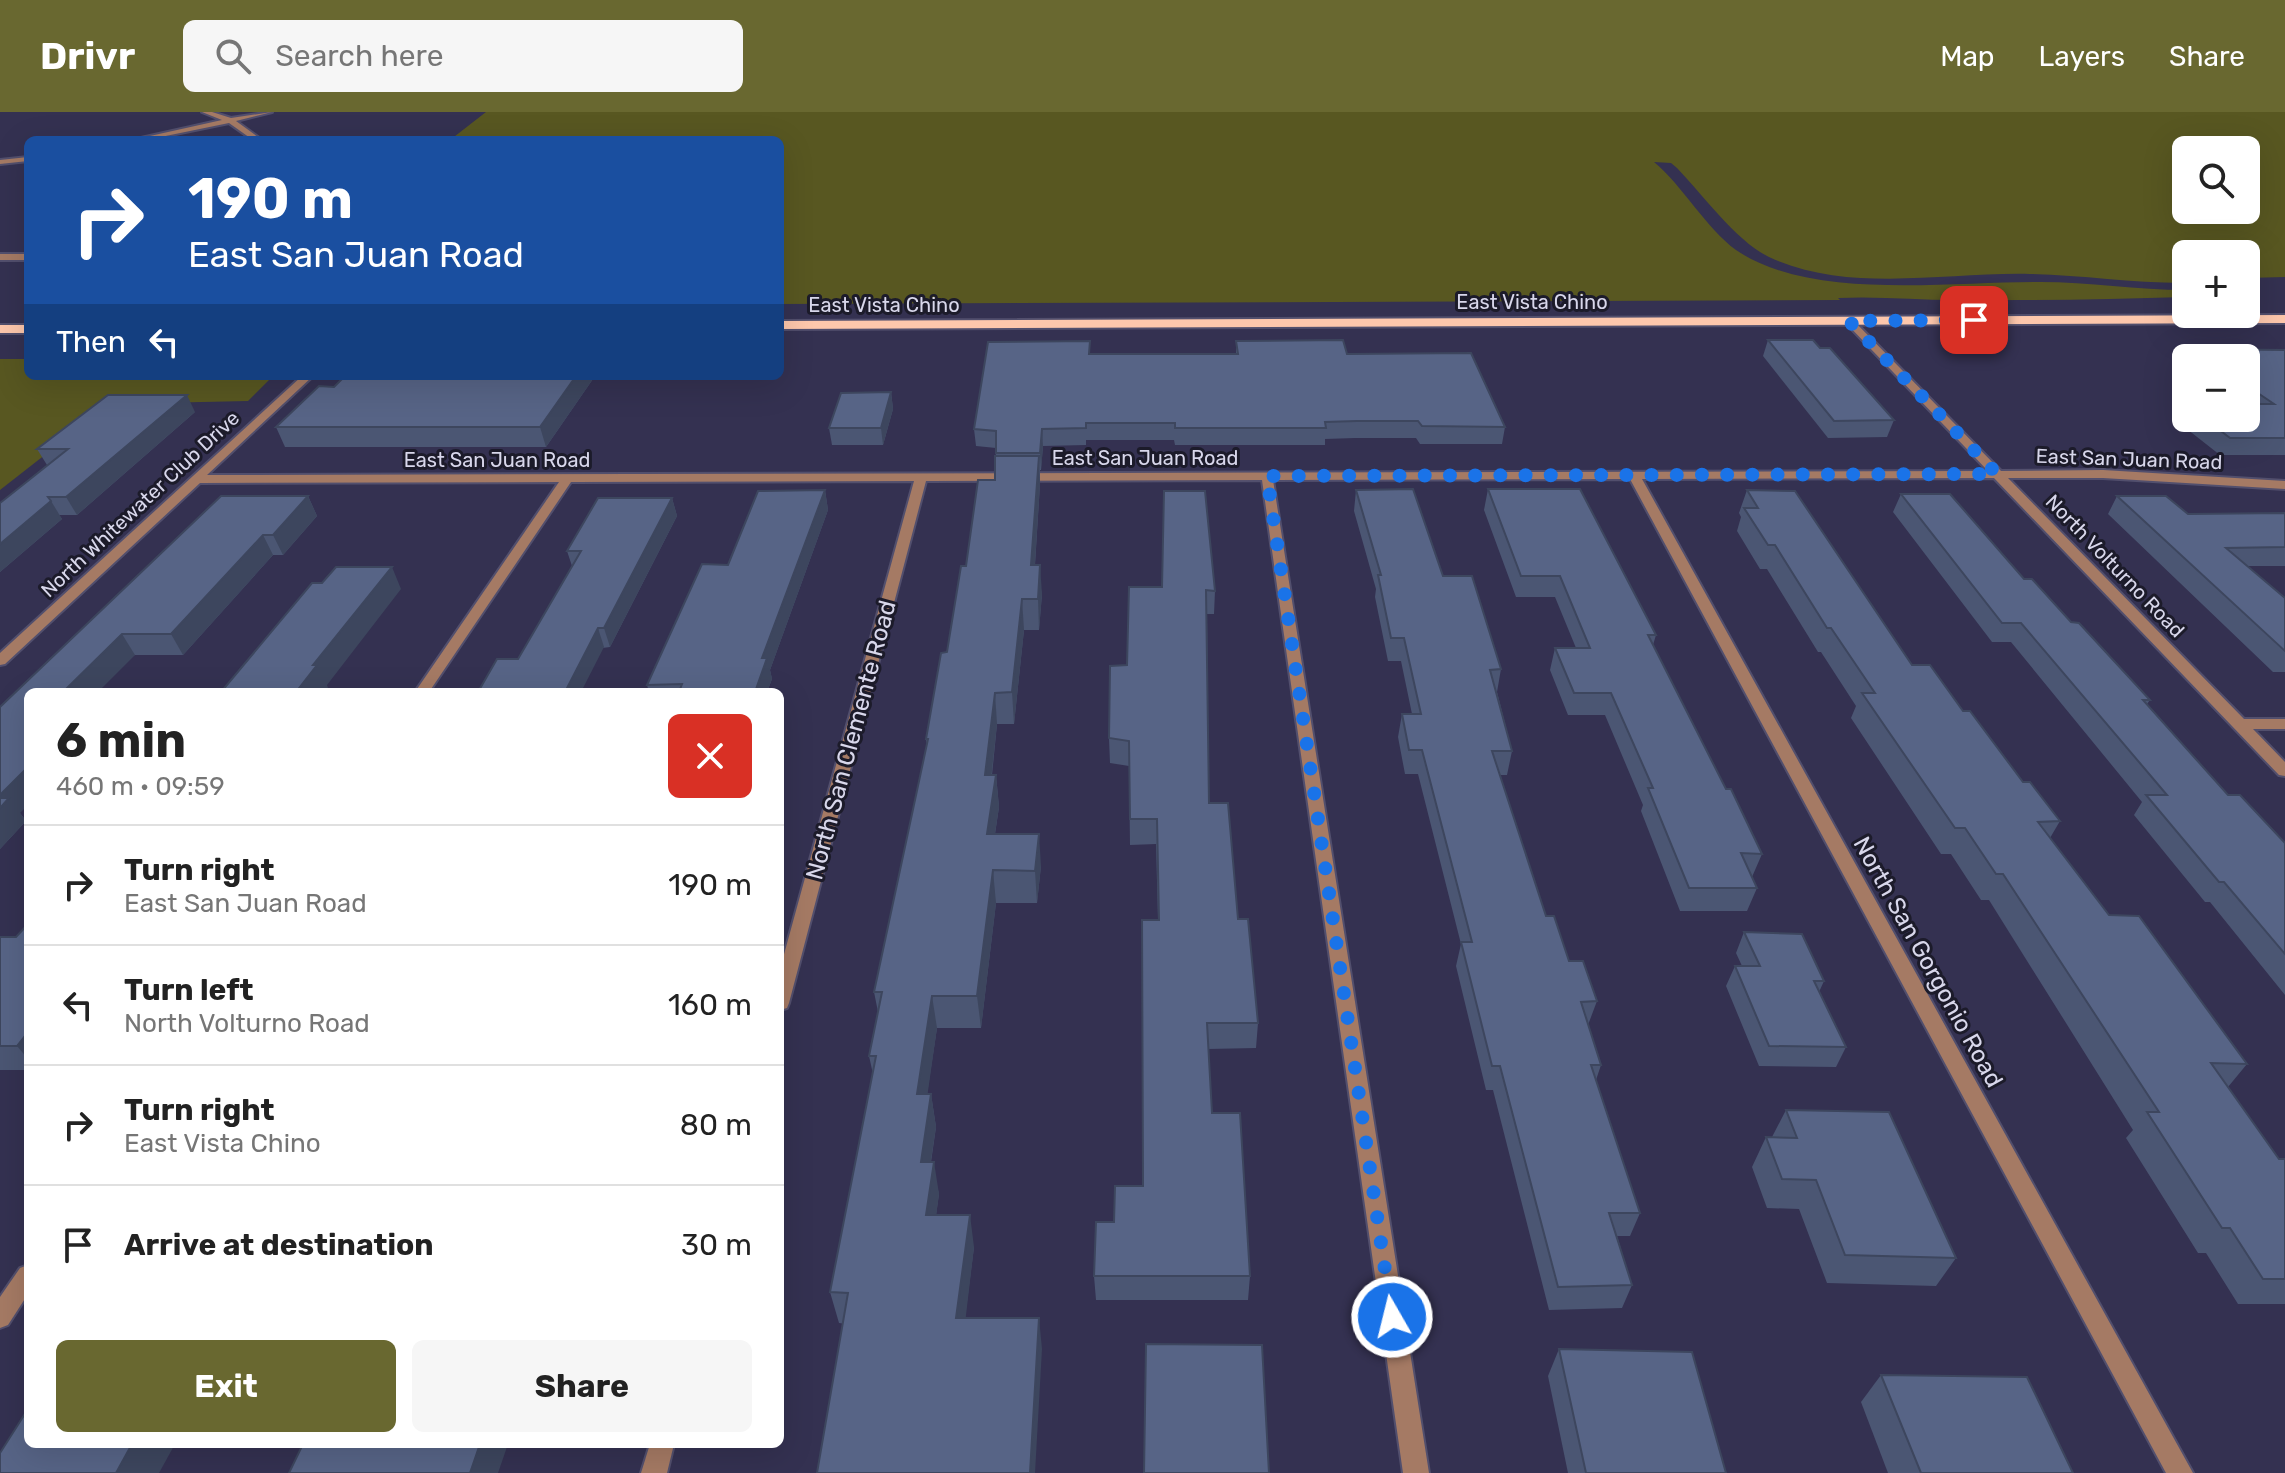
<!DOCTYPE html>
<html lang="en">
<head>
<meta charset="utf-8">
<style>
  :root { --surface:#fff; --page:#f6f6f6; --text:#222; --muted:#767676; --line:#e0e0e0; --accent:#696830 }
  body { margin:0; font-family:Rubik,sans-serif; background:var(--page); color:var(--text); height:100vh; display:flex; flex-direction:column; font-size:30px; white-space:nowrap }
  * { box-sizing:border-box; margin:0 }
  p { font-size:26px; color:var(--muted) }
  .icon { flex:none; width:44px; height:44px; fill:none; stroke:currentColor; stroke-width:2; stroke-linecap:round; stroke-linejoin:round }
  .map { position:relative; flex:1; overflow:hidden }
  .side { position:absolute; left:24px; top:576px; width:760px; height:760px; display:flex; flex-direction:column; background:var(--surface); border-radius:12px; box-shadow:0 8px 32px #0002 }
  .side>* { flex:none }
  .top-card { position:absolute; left:24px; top:24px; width:760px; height:244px; border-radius:12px; box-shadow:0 8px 32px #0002; background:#1a4fa0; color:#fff; overflow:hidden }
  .controls { position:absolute; left:2172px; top:24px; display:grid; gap:16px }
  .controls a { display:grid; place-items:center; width:88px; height:88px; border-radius:12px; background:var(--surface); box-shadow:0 8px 32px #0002; font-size:40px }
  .pin { position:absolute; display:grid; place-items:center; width:68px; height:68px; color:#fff; margin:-34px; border-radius:16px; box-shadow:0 4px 12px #0006 }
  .me { position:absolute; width:88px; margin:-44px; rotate:352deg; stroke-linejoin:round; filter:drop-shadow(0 0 6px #0008) }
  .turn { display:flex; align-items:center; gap:28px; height:168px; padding:0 32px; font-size:36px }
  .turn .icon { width:104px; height:104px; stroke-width:2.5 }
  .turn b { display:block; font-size:56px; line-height:68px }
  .then { display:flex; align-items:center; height:76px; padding:0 32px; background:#0003; gap:16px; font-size:30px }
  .round { display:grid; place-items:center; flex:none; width:84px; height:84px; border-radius:12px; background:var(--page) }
  .headline { display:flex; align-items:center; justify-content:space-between; height:136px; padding:0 32px }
  h1 { font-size:48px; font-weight:700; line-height:60px }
  .cta { display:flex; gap:16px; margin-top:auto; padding:16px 32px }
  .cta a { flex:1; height:92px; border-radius:12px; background:var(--accent); color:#fff; font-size:32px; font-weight:700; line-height:92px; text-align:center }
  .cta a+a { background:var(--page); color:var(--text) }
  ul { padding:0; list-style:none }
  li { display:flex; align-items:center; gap:24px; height:120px; padding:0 32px; border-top:2px solid var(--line) }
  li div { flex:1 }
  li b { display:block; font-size:30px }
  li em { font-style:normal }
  header { display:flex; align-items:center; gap:48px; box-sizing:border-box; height:112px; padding:0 40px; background:var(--accent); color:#fff }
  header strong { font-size:38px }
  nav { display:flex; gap:44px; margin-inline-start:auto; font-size:28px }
  .search { width:560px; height:72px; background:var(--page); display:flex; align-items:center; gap:20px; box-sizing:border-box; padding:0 28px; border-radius:12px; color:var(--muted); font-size:30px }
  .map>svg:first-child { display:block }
</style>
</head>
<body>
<header>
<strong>Drivr</strong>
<div class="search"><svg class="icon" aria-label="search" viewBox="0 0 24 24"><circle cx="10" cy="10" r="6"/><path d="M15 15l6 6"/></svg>Search here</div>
<nav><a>Map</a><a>Layers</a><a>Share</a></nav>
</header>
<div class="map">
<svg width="2285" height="1361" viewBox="0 0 2285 1361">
  <rect width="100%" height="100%" fill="#343151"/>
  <g fill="#585721" fill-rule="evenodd">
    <path d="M486,0H2285V165L2246,166V142H2186V171H2183C2131,171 2081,163 2030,162C1946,160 1849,182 1769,145C1736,129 1703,83 1677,56L1671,51L1654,50C1682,73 1706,116 1736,138C1812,190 1952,169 2040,170C2089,170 2137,178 2186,178V185C2110,187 2033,189 1956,188C1917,188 1878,184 1838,186L1840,188L780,192V28H450ZM2186,38H2246V98H2186Z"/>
    <path d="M0,247H28V264H273L248,289L110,292L0,378Z"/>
  </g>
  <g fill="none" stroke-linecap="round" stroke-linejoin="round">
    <defs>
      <g id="minor">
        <path d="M202,0H212L231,6L272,0L236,9L262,28H253L229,11L146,28H132L222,8Z"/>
        <path d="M28,45V49L0,52V48Z"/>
        <rect x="0" y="142" width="28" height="6"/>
        <path d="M1846,207H1852L2001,359L2103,358L2285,369V377L2103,366H2008L2244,607H2285V617H2253L2285,650V664L2279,663L1994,366L1642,367L2193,1361H2166L1630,367L1273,368L1429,1361H1403L1262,368L926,369L789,891L787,896L780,898V857L914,369L571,370L429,580H415L559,370L200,371L5,552L0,553V541L302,264H313L207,363L1988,359L1846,211Z"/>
        <path d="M28,1153V1182L8,1213L0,1216V1185L20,1156Z"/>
        <path d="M650,1332H674L667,1361H641Z"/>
      </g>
      <g id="primary">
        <path d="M2285,203V211L780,217V209Z"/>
        <rect x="0" y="213" width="28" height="8"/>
      </g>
    </defs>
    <use href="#minor" stroke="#524f6d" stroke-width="4"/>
    <use href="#primary" stroke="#524f6d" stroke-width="4"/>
    <use href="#minor" fill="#a57a64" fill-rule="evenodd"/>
    <use href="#primary" fill="#fdc7ac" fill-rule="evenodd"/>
  </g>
  <g fill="#4b5673">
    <path d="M1768,228L1894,308L1887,325L1828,326L1763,244Z"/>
    <path d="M1090,229V242H1236V229L1347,242L1505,315L1502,332H1420L1416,326H1355L1325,327V333H1175L1174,328H1086V333L1043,334L1041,358H1040V372L1035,453L1042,482L1039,518H1024L1014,612H997L992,663H996L999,695L995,722L1041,754L1037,791H996L981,916H937L927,982H931L936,1015L931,1050L939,1082L936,1103L974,1135L965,1206L1042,1237L839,1211L830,1180L873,962L869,944L878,900L874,880L927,635L926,627L947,540L966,454L995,368L996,336L976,334L974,317Z"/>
    <path d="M2195,237L2285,238V343H2220L2178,310L2186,294V306H2246V246H2191Z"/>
    <path d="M595,264L546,335H285L276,315L334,275Z"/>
    <path d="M891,280L893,297L883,333H832L829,316Z"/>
    <path d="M195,300L77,403H59L62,407L0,460V391L47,353L37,337Z"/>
    <path d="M1488,377L1656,523L1653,533L1726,677L1762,742L1752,765L1757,776L1747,799H1680L1641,699L1643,693L1605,603H1568L1550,558L1555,536H1576L1555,485H1516L1484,398Z"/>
    <path d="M825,378L828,398L770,558L772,567L767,580H649L647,573L728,453Z"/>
    <path d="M1356,378L1443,464L1501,557L1497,580L1512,639L1507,663H1499L1546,804L1569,849L1597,889L1588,913L1601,953L1596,968L1640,1101L1630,1124H1617L1632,1173L1622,1196L1549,1198L1493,978H1486L1456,854L1461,832L1418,662H1405L1398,625L1402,602H1412L1401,549H1388L1375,485L1376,477L1354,399Z"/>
    <path d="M1747,378L1912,553L1963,599L2023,670L2060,709L2050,726L2109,803L2247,952L2228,975L2279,1047H2285V1192H2238L2206,1141H2198L2126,1026L2133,1018L1989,788H1981L1951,742H1941L1851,606L1856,594L1821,540H1818L1767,457H1760L1737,419L1741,405L1739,401Z"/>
    <path d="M1901,382L2024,467L2071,510L2150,588L2147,592L2228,683L2285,731V883L2210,790H2205L2134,703L2142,690L2011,530H1992L1893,400Z"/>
    <path d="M308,384L317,404L283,443H273L183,543H135L28,580L20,701L26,709L0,737V595Z"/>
    <path d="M2117,384L2188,402L2285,401V454H2247L2285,486V560H2273L2108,402Z"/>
    <path d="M672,386L677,404L610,535L518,547L572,454L567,439Z"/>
    <path d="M1129,475L1215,479L1214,502H1207L1209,691L1238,807L1258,911L1256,936L1208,937L1212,1001L1250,1164L1248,1188H1096L1094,1164L1114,1110L1143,1074L1158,808L1156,732L1130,733L1129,654L1110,651L1109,626L1127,553Z"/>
    <path d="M28,812V958H0V825H16Z"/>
    <path d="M1744,820L1824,869L1819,880L1846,935L1836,955L1759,954L1726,874L1735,854H1742L1736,841Z"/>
    <path d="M1786,998L1956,1146L1936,1174L1827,1171L1799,1097L1767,1096L1752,1055L1766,1025H1772Z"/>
    <path d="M1559,1237L1726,1361H1568L1548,1264Z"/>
    <path d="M1881,1263L2073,1361H1888L1861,1290Z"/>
  </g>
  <g fill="#3d465e">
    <path d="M576,264H595L546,335L540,315Z"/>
    <path d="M891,280L893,297L883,333L881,316Z"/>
    <path d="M187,283L195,300L77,403L66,385Z"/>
    <path d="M1042,317L1043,334L1041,358L1040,341Z"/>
    <path d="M1039,344L1040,372L1033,482L1031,453Z"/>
    <path d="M825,378L828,398L770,558L772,567L767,580H755L762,546Z"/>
    <path d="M308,384L317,404L283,443L273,423Z"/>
    <path d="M672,386L677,404L610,535L604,516Z"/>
    <path d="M51,389L62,407L0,460V432Z"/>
    <path d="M263,423L273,443L183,543L171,522Z"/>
    <path d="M1040,453L1042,482L1039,518L1038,487Z"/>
    <path d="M392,455L401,477L327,573L328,576L325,580H296L313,553Z"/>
    <path d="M1022,487L1024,518L1014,612L1012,580Z"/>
    <path d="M598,516L604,535L581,580H565Z"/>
    <path d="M122,522L135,543L98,580H63Z"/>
    <path d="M995,581L997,612L988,695L985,663Z"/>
    <path d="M28,655V693L20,701L26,709L0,737V683Z"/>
    <path d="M996,663L999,695L990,754L987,722Z"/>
    <path d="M1039,722L1041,754L1037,791L1035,759Z"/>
    <path d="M993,758L996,791L981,916L977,884Z"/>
    <path d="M932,884L937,916L923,1014L917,982Z"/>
    <path d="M28,920V947L17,934Z"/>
    <path d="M931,982L936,1015L926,1081L921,1050Z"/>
    <path d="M934,1050L939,1082L932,1134L926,1103Z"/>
    <path d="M970,1103L974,1135L962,1237L956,1206Z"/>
    <path d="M1039,1206L1042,1237L1035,1361H1030Z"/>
    <path d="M132,1332H175L159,1361H116Z"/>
    <path d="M480,1332H508L498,1361H470Z"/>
  </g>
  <g fill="#576486" stroke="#3d465e" stroke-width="2">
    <path d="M1343,228L1347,242L1471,241L1505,315L1422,314L1418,309H1357L1325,310L1326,316H1175V311H1086V316L1042,317L1040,341H996V319L974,317L988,230L1090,229L1089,242H1238L1236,229Z"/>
    <path d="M1768,228H1813L1820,236H1830L1894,308L1834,309Z"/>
    <path d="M2195,237L2285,238V326H2230L2204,306H2246V292H2274L2246,273V246H2208Z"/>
    <path d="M345,264H576L540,315H276L319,274L334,275Z"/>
    <path d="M891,280L881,316H829L841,281Z"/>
    <path d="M108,283H187L66,385H48L51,389L0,432V391L68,337H37Z"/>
    <path d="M995,344H1039L1031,453H1040L1038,487H1022L1012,580L995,581L985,663H996L987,722H1039L1035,759L993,758L977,884H932L917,982H931L921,1050H934L926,1103H970L956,1206H1039L1030,1361H817L848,1181L830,1180L876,944H869L882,880H874L928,627H926L941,541L947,540L961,454H966L978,368H995Z"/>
    <path d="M1413,377L1443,464H1472L1501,557L1490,558L1512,639H1492L1546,804H1554L1569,849H1583L1597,889L1581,890L1601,953H1591L1640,1101H1609L1632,1173L1558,1175L1500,954H1492L1461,830H1472L1422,638H1409L1402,602H1421L1404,526H1391L1378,463H1381L1356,378Z"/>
    <path d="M1488,377H1580L1656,523H1648L1726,677H1731L1762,742L1741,741L1757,776H1689L1648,676H1653L1611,581H1574L1555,536H1590L1560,464H1521Z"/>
    <path d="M825,378L762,546H767L755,580H679L682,572L647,573L702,452L728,453L758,379Z"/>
    <path d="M1747,378L1795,379L1912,553H1930L1963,599H1970L2023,670H2030L2060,709L2038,710L2109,803L2139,804L2247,952L2211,951L2279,1047H2285V1167H2263L2230,1116H2222L2147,1000H2159L2003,762H1996L1965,716H1955L1862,581H1875L1831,516H1827L1775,433H1768L1744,396H1758Z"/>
    <path d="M1164,379H1205L1215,479L1206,478L1209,691H1228L1238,807H1248L1258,911H1207L1212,1001H1240L1250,1164H1094L1096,1110H1114L1115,1074H1143L1142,808H1159L1157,707H1130L1129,629L1109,626L1110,554L1127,553L1129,475H1162Z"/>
    <path d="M1901,382H1950L2024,467H2032L2071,510L2079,511L2150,588H2143L2228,683H2240L2285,731V842L2224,770H2219L2146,683H2167L2021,511H2002Z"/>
    <path d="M221,384H308L273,423H263L171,522H122L63,580H28V655L0,683V595Z"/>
    <path d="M2117,384H2166L2188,402L2285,401V435L2226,436L2285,486V539Z"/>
    <path d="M598,386H672L604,516H598L565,580H478L497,547H518L581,439H567Z"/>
    <path d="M336,455H392L313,553H317L296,580H221L312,471H322Z"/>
    <path d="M0,686H9L0,696Z"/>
    <path d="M28,812V920L17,934H0V825H16Z"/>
    <path d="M1744,820L1802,822L1824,869H1814L1846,935L1769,934L1735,854H1760Z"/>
    <path d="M1786,998L1889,1000L1956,1146L1845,1143L1816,1068L1782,1067L1766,1025L1797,1026Z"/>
    <path d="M1146,1232L1262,1233L1269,1361H1144Z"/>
    <path d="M1559,1237L1692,1240L1726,1361H1586Z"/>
    <path d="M1881,1263L2027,1265L2073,1361H1921Z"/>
    <path d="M28,1297V1332H132L116,1361H0V1341Z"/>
    <path d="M303,1332H480L470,1361H289Z"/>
  </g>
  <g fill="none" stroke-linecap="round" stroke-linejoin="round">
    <path stroke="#1a73e8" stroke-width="14" stroke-dasharray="0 25.2" d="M1392,1205L1267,364L1997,362L1849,209L1974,208"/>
  </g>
  <g text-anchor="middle" stroke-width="6" stroke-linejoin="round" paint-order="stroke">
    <g font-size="20" fill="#d8d7eb" stroke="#1c1b2a">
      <text x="1532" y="197">East Vista Chino</text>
      <text x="884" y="200">East Vista Chino</text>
      <text x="1145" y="353">East San Juan Road</text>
      <text transform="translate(2129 347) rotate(2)" y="7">East San Juan Road</text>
      <text x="497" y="355">East San Juan Road</text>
      <text transform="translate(140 392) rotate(-43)" y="7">North Whitewater Club Drive</text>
      <text transform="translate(2115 454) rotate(46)" y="7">North Volturno Road</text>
    </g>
    <g font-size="24" fill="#d8d7eb" stroke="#1c1b2a">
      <text transform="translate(851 628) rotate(-75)" y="8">North San Clemente Road</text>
      <text transform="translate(1928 850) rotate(61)" y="8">North San Gorgonio Road</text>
    </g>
  </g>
</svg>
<div class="controls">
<a><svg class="icon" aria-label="search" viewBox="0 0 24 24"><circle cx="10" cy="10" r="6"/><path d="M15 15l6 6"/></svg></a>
<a>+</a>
<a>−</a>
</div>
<div class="pin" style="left:1974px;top:208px;background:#d93025"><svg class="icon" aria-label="arrive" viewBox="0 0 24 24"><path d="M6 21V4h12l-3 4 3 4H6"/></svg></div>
<svg class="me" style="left:1392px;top:1205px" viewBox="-20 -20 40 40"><circle r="17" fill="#1a73e8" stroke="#fff" stroke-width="3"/><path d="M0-11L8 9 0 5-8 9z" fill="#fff"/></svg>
<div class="top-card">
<div class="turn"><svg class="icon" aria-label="right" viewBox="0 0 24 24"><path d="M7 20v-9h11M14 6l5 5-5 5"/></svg><div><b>190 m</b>East San Juan Road</div></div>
<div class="then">Then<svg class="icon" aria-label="left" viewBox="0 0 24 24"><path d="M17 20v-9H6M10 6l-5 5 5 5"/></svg></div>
</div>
<section class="side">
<div class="headline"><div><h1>6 min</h1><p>460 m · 09:59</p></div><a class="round" style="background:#d93025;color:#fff"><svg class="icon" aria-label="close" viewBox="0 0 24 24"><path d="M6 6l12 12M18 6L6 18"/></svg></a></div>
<ul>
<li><svg class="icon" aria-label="right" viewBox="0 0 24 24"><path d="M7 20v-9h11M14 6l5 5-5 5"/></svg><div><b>Turn right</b><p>East San Juan Road</p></div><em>190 m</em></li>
<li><svg class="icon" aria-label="left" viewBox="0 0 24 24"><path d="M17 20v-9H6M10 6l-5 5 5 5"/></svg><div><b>Turn left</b><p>North Volturno Road</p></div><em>160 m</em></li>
<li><svg class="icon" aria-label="right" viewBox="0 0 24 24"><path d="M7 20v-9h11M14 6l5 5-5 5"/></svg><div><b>Turn right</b><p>East Vista Chino</p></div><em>80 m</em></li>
<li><svg class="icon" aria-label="arrive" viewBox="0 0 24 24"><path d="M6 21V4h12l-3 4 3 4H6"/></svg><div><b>Arrive at destination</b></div><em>30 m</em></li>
</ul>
<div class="cta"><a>Exit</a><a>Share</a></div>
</section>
</div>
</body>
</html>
